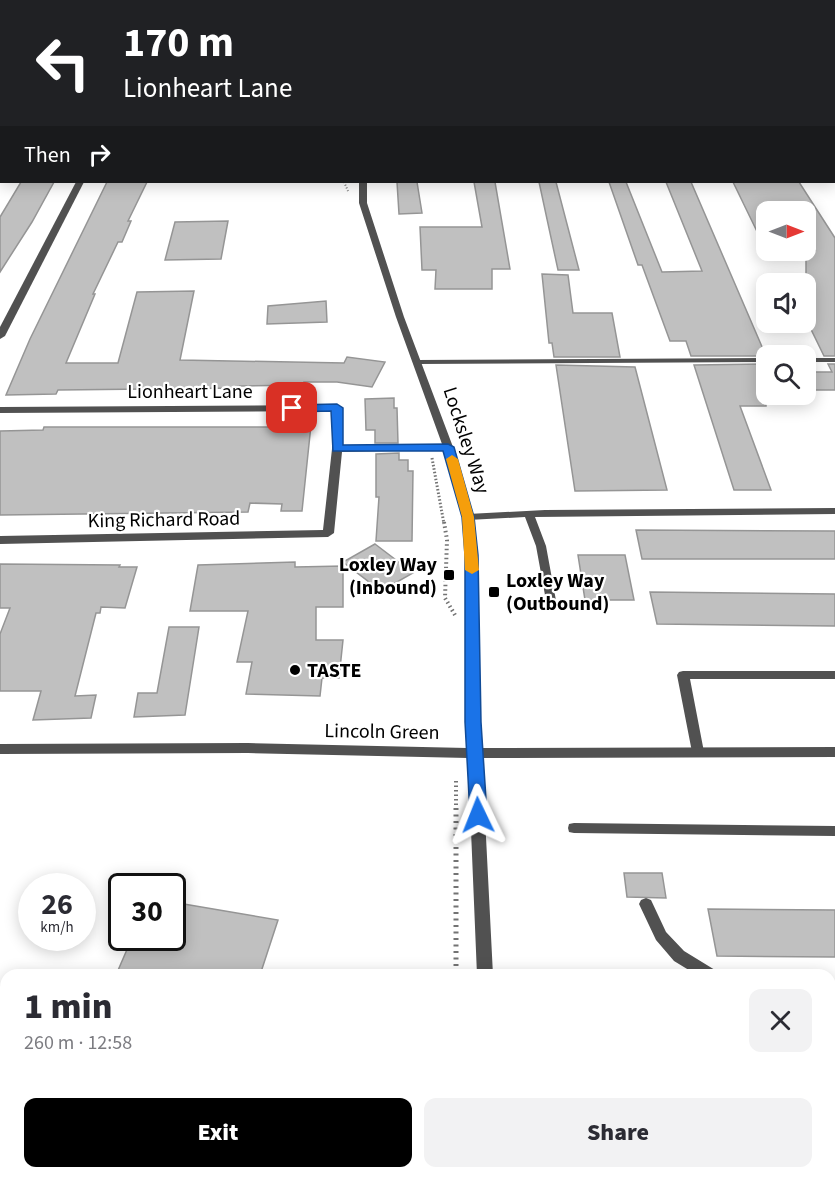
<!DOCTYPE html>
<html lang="en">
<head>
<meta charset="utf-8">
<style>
  :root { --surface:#fff; --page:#f2f2f3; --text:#2b2b33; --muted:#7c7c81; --accent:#000 }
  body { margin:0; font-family:"Source Sans 3",sans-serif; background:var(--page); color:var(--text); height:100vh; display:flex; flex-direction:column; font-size:22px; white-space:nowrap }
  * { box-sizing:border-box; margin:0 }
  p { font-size:20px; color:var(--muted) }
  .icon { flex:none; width:33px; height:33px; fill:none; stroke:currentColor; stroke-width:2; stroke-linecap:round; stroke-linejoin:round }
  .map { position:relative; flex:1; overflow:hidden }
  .side { position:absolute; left:0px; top:969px; width:836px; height:210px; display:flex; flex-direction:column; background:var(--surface); border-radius:18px 18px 0 0; box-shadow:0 3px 15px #0003 }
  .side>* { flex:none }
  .guide { position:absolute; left:0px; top:0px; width:836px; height:183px; box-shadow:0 3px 15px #0003; background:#202124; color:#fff; overflow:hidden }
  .needle { width:39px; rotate:90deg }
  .fabs { position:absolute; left:756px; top:201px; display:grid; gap:12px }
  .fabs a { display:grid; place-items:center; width:60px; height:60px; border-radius:12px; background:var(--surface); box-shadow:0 3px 15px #0003; font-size:30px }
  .speed { position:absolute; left:18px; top:873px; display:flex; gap:12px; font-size:30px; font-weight:700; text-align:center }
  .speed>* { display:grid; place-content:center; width:78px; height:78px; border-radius:50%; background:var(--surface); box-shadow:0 3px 15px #0003; line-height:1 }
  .speed small { font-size:15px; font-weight:400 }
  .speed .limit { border:3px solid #111; border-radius:9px; background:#fff; color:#111 }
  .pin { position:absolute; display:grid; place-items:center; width:51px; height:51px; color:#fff; margin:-26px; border-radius:12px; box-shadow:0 3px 9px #0006 }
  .me { position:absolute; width:66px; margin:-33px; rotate:358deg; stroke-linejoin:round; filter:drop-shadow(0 0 4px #0008) }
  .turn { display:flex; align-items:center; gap:21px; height:126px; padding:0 24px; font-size:27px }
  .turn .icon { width:78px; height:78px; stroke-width:2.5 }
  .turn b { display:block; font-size:42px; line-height:51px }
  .then { display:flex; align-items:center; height:57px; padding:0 24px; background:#0003; gap:12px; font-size:22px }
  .round { display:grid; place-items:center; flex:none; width:63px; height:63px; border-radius:12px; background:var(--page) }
  .headline { display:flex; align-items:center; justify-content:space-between; height:102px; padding:0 24px }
  h1 { font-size:36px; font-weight:800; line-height:45px }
  .action { display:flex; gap:12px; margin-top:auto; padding:12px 24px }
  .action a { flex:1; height:69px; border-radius:12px; background:var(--accent); color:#fff; font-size:24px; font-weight:800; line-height:69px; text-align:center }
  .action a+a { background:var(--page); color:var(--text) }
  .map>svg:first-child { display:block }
</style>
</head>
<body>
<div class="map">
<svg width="835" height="1179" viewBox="0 0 835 1179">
  <rect width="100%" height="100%" fill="#fff"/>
  <g fill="#c0c0c0" stroke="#959595" stroke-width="1.5">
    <path d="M21,182H54L32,222L0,272V217Z"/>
    <path d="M107,182H147L128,221H131L122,242H118L93,294H95L66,363H118L137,292L194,291L180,360L344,363L347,357L385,362L372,387L337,382H304V385L238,386V388L58,390L56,394L6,395L30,339Z"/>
    <path d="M397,182H417L422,213L399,214Z"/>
    <path d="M474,182H495L510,269H492V289H435L436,270H422L420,227H482Z"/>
    <path d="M539,182H556L579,270H558Z"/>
    <path d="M609,182H626L662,272L702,271L666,182H691L766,356H691L686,341H670L642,265H638Z"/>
    <path d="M733,182H799L835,238V356H824L806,319V250H815L806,233V212H766V250Z"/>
    <path d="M228,221L221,259L165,260L175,222Z"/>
    <path d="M542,274L568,275L573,313H612L620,357H554L552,343H549Z"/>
    <path d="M326,301L327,322L267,324L268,306Z"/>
    <path d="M766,364V406H740L771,490H734L694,365Z"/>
    <path d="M828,364H835V390H806V372H832Z"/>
    <path d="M556,365L635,367L667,490L575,491Z"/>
    <path d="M394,398V408H397L398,443H375V430H366L365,399Z"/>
    <path d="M290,425H311L302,511H281L282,504L250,503L248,512L0,515V431L43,430L44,427H290Z"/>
    <path d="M399,453V460H408V471H413L412,541H376L379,497H376V454Z"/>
    <path d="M636,530L835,531V559H642Z"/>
    <path d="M375,544L413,573L381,591L343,562Z"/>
    <path d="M578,555H625L634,600H585Z"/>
    <path d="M295,562V567L343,566V607H316V640H343L339,678H322L320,696L246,694L252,662H237L248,611H190L198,565Z"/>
    <path d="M0,564L120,565L119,567H137L125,608L101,607L100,613H96L75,696L96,695L91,718L33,720L41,691H0V634L10,608H0Z"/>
    <path d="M650,592L835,594V626L657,624Z"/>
    <path d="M169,627H199L185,715L134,717L138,693H157Z"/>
    <path d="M624,873H662L666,898L627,897Z"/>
    <path d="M172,902L278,920L260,975H116L132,938H172Z"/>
    <path d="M708,909L835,910V957L717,956Z"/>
  </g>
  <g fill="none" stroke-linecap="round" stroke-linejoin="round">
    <path stroke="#737373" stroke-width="2" stroke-dasharray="1 2" stroke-linecap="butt" d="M344,182L348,191"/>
    <path stroke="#737373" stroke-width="3" stroke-dasharray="1.5 2" stroke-linecap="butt" d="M432,458L444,524"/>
    <g stroke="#737373" stroke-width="4" stroke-dasharray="1.5 3" stroke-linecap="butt">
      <path d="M444,522L447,540L445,598L455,615"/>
      <path d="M456,781V810"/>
    </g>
    <g stroke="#737373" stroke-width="5" stroke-dasharray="2 4.5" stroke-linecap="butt">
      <path d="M456,808V975"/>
      <path d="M460,1173V1179"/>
    </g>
    <g fill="#515151" fill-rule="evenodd">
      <path d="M65,0H69L64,2Z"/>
      <path d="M0,1L4,2L0,3Z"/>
      <rect x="0" y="20" width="2" height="4"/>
      <rect x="0" y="40" width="2" height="2"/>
      <rect x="834" y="45" width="1" height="2"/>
      <rect x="834" y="78" width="1" height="4"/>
      <path d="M834,101L835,102V106L834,105Z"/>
      <rect x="834" y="129" width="1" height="4"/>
      <path d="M766,358V362L417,364L413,362L417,360Z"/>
      <rect x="806" y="358" width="29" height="4"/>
      <path d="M835,508V514L535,517L546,546L557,606L552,610L547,606L536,546L525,517L468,520L463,517L468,514L545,510Z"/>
      <path d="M683,671H835V679H690L704,752L702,755L698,757L694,755L692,752L677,675L679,672Z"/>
      <path d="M574,823L835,826V836L574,833L569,832L568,828L569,824Z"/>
      <path d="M646,898L651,900L666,932L684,951L715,970L717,975H697L674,961L656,940L639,904L641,900Z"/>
      <path d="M830,984L835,985V999L830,998Z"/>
    </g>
    <g fill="#515151" fill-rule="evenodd">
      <rect x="192" y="0" width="6" height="2"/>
      <path d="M309,0H315L309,2Z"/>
      <path d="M485,0H491L493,2H487Z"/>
      <rect x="834" y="11" width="1" height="4"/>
      <rect x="0" y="58" width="2" height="4"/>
      <path d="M76,182H84L5,336L0,339V327Z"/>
      <path d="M359,182H367V203L404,317L453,447L474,517L478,555L481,748L835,747V757L482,758L493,975H477L468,758L248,753L0,754V744L248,743L467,748L466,555L462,517L444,450L342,452L334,533L328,537L0,544V536L323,530L332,449V411L0,413V407L337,405L342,408V446L442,444L396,317L359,203Z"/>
      <rect x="480" y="1173" width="18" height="6"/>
    </g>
    <g fill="#1e1e1e" fill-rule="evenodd">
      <rect x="834" y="155" width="1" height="4"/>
      <rect x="0" y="156" width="2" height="4"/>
    </g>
  </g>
  <path fill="#1a73e8" stroke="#114b97" stroke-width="1.5" d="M337,404L343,408V445L448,444L454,447L474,517L478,555L481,722L487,815L484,819L478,821L472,819L470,815L465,722V555L462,517L443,451H333L331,411L292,412L286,408L292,405Z"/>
  <path fill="#f59e0b" d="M452,455L458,459L474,517L479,570L472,574L465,570L462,517L446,459Z"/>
  <g fill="#000" stroke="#fff" stroke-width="2">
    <rect x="443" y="569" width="12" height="12" rx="3"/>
    <rect x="488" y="586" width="12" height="12" rx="3"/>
    <circle cx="295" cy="670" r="6"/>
  </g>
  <g text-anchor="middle" stroke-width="4.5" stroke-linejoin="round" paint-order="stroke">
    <g font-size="20" fill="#000" stroke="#fff">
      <text x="190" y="398">Lionheart Lane</text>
      <text transform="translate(467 440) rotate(72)" y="7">Locksley Way</text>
      <text transform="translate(164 519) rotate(-1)" y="7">King Richard Road</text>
      <text transform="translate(382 731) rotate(1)" y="7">Lincoln Green</text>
    </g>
    <g font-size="20" font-weight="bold" fill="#000" stroke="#fff" text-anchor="start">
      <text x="437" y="571" text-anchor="end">Loxley Way<tspan x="437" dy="23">(Inbound)</tspan></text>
      <text x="506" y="587">Loxley Way<tspan x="506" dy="23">(Outbound)</tspan></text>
      <text x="307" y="677">TASTE</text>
    </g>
  </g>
</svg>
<div class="fabs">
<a><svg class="needle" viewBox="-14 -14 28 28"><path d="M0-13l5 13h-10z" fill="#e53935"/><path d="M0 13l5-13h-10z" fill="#7c7c81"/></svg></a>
<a><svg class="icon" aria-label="sound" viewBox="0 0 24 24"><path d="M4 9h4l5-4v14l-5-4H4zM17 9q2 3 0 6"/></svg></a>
<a><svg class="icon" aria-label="search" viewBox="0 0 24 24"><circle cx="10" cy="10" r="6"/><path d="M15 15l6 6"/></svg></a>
</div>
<div class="speed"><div>26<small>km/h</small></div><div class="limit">30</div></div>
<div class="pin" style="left:292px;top:408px;background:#d93025"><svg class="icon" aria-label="arrive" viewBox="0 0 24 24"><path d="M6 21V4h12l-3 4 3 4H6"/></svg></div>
<svg class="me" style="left:478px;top:815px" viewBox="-20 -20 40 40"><path d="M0-17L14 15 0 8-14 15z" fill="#1a73e8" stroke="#fff" stroke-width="4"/></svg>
<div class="guide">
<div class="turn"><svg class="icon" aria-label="left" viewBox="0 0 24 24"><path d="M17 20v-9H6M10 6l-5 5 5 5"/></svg><div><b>170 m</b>Lionheart Lane</div></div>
<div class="then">Then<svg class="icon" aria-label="right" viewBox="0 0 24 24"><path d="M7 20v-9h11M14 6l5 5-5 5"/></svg></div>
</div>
<section class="side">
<div class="headline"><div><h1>1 min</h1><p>260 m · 12:58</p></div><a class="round"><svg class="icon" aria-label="close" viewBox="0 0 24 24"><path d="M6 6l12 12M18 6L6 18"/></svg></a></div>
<div class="action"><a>Exit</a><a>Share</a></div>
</section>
</div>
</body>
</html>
